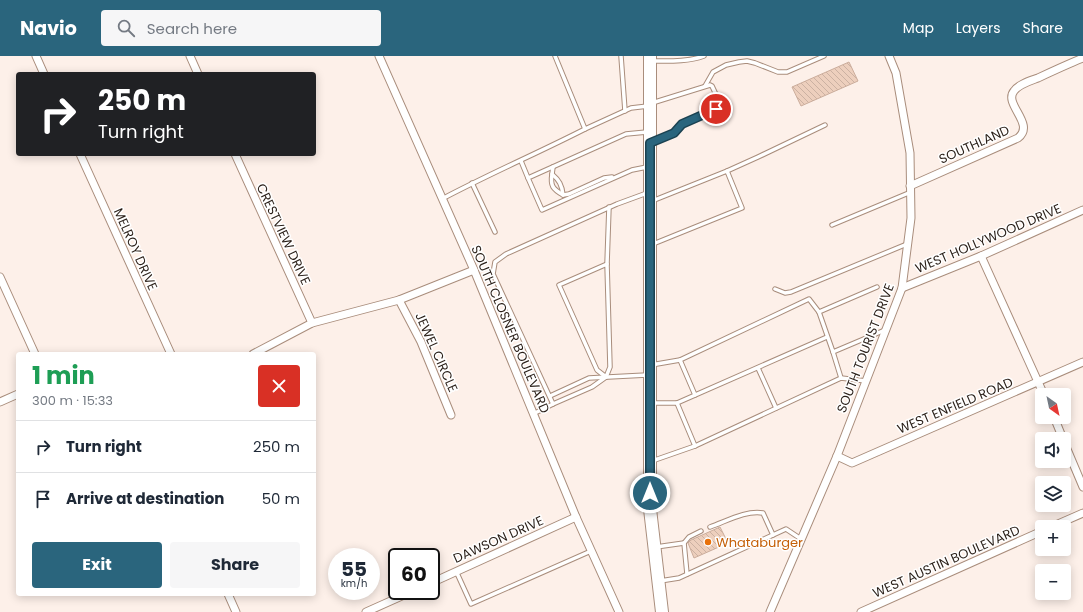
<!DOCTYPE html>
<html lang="en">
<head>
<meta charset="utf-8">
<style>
  :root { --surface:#fff; --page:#f6f6f7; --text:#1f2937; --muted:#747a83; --line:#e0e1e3; --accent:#2a657d }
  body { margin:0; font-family:Poppins,sans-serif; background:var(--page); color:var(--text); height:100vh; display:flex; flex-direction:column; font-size:15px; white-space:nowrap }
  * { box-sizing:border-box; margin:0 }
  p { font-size:13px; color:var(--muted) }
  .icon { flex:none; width:22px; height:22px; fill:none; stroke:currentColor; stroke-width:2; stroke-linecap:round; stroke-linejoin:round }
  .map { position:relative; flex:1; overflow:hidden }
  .sheet { position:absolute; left:16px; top:296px; width:300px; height:244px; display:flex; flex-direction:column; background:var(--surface); border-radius:4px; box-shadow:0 2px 10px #0003 }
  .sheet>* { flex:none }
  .hud { position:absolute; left:16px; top:16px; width:300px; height:84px; border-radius:4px; box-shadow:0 2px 10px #0003; background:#202124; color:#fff; overflow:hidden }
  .needle { width:26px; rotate:147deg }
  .buttons { position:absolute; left:1035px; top:332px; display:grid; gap:8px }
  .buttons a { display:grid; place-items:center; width:36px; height:36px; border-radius:4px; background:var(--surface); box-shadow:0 2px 10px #0003; font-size:20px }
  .speed { position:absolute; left:328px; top:492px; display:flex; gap:8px; font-size:20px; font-weight:700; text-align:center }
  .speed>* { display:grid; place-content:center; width:52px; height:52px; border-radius:50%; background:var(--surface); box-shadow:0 2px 10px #0003; line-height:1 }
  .speed small { font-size:10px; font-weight:400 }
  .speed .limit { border:2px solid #111; border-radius:6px; background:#fff; color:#111 }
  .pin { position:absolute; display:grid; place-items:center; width:34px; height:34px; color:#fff; margin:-17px; border:2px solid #fff; border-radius:50%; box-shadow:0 1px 4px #0007 }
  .me { position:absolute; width:44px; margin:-22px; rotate:0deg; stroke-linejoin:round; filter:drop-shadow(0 0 3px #0008) }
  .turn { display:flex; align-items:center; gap:14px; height:84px; padding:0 16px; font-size:18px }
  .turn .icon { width:52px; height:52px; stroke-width:2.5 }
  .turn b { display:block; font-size:28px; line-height:34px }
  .round { display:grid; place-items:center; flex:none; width:42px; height:42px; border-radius:4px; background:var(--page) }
  .summary { display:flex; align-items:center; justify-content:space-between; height:68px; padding:0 16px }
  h1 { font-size:24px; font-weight:700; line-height:30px; color:#1e9e55 }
  .action { display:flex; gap:8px; margin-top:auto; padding:8px 16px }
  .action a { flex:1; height:46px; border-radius:4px; background:var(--accent); color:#fff; font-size:16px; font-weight:700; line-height:46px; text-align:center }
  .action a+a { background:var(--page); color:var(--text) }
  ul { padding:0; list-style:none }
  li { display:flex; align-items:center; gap:12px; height:52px; padding:0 16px; border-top:1px solid var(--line) }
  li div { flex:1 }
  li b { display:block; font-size:15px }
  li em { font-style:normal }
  header { display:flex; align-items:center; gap:24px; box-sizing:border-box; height:56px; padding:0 20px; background:var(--accent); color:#fff }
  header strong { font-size:19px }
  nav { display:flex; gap:22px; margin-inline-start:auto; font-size:14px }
  .search { width:280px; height:36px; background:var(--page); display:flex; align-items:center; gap:10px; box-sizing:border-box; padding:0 14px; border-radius:4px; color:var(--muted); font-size:15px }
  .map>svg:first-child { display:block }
</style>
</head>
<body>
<header>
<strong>Navio</strong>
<div class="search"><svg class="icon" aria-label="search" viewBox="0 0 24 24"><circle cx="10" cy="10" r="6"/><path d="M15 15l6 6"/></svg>Search here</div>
<nav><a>Map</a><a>Layers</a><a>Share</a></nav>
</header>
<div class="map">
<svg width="1083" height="556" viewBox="0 0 1083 556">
  <defs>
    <pattern id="building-back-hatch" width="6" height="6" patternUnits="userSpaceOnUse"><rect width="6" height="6" fill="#edcfbd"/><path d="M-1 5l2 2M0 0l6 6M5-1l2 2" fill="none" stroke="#cbb1a2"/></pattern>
  </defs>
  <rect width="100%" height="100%" fill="#fdf0e9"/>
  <g fill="url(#building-back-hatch)" stroke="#cbad9c">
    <path d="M849,6L858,25L801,50L792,31Z"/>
    <path d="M720,471L728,487L694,502L688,487L691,484Z"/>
  </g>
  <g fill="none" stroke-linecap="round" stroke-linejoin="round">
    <defs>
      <g id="lane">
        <path d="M555,0L585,73L631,52L648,50"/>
        <path d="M621,0L625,55"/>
        <path d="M651,5C669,5 687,6 704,0"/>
        <path d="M705,30L713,16L726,9L739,6L747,5L755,7L778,16H787L824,0"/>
        <path d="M652,47L710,29L712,30L719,45L716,53L682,68L674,77L653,86"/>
        <path d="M647,76L626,78L528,122L542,154L632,114L647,111"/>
        <path d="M521,105L528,122"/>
        <path d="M553,111L552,118C559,124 562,129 563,139L569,138L604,122L612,121"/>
        <path d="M727,115L758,101L825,69"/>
        <path d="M552,118C550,130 553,133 563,139"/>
        <path d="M472,127L495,176"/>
        <path d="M442,143C489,118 538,97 585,73"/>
        <path d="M652,145L727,115L742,152L653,188"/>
        <path d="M832,169L911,136"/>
        <path d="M607,208L609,151"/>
        <path d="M775,233L785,237L791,236L907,188"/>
        <path d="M819,256L833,296L885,274"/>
        <path d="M833,296L841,322"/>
        <path d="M680,304L695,339"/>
        <path d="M651,309L680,304L809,243L819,256L877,231"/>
        <path d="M758,312L776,352"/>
        <path d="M606,321L597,314L559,229L607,208L610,311L606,321L592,331L553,348L493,218L495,206L506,198L617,148L647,137"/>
        <path d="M550,340L589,322L647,319"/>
        <path d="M653,347H677L827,281"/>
        <path d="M533,358L553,348"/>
        <path d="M695,390L841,322L866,325"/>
        <path d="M652,405L695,390L677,347"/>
        <path d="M710,471C727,465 746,454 763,457L773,479"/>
        <path d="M656,491L684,487"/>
        <path d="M456,515L471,548L591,495"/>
        <path d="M687,518L684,487L689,481L701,475"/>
        <path d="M660,525L679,522L786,473L801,483"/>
      </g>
      <g id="street">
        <path d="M36,0L44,18"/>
        <path d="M190,0L198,18"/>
        <path d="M379,0L474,214L576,461L619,556"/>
        <path d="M80,98L171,298"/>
        <path d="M235,98L312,267"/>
        <path d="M910,130L1018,82C1036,68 1003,48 1014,35C1019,28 1030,25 1038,22C1053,15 1068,8 1083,2"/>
        <path d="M981,200L1044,339"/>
        <path d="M0,221L35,298"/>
        <path d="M902,232L981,200L1083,154"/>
        <path d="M399,244L421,286L451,359"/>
        <path d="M253,298L312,267L399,244L474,214"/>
        <path d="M0,346L18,338"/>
        <path d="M1054,361L1063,383"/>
        <path d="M1064,386L1083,431"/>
        <path d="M837,400L852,407L1083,306"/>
        <path d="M1051,471L1083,457"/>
        <path d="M431,527L576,461"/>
        <path d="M228,538L236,556"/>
        <path d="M366,556L413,535"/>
        <path d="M770,556L837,400L902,232L911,162L910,97L896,17L889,0"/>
        <path d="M861,556L1042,475"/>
      </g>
      <path id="primary" d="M650,0V453L662,556"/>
    </defs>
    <use href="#lane" stroke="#a98d7c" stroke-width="5.5"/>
    <use href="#street" stroke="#a98d7c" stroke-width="9"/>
    <use href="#primary" stroke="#a98d7c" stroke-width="14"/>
    <use href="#lane" stroke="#fff" stroke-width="3.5"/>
    <use href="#street" stroke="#fff" stroke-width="7"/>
    <use href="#primary" stroke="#fff" stroke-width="12"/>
  </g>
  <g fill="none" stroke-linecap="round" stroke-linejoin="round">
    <defs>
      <path id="route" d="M650,437V87L674,77L682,68L716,53"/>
    </defs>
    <use href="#route" stroke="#1b4251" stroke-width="10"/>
    <use href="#route" stroke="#2a657d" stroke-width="7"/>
  </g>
  <circle fill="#e8710a" stroke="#fff" stroke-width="1.5" cx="708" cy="486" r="4"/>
  <g text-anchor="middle" stroke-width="3" stroke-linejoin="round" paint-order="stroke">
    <g font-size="13" fill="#291e17" stroke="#fff">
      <text transform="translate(974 88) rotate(-24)" y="5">SOUTHLAND</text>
      <text transform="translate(284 178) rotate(65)" y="5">CRESTVIEW DRIVE</text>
      <text transform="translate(988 182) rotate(-23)" y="5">WEST HOLLYWOOD DRIVE</text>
      <text transform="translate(136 193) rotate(66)" y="5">MELROY DRIVE</text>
      <text transform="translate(511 273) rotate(67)" y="5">SOUTH CLOSNER BOULEVARD</text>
      <text transform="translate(865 292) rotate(-69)" y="5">SOUTH TOURIST DRIVE</text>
      <text transform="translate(437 296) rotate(66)" y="5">JEWEL CIRCLE</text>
      <text transform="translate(955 349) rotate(-23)" y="5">WEST ENFIELD ROAD</text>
      <text transform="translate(498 483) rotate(-24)" y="5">DAWSON DRIVE</text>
      <text transform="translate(946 505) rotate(-24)" y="5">WEST AUSTIN BOULEVARD</text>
    </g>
    <g font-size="13" fill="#c56008" stroke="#fff" text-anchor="start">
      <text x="716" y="491">Whataburger</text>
    </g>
  </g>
</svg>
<div class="buttons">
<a><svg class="needle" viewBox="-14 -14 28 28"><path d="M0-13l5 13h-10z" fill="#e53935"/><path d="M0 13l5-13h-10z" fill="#747a83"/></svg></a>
<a><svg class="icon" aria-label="sound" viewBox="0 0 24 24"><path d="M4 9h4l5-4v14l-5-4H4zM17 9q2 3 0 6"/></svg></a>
<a><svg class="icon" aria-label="layers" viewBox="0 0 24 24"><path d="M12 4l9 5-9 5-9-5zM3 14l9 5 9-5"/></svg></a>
<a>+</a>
<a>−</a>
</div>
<div class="speed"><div>55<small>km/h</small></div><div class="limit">60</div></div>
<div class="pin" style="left:716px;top:53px;background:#d93025"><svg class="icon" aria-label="arrive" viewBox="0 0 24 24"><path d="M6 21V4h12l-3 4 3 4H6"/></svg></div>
<svg class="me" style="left:650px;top:437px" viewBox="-20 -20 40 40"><circle r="17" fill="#2a657d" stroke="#fff" stroke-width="3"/><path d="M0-11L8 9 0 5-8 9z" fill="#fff"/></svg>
<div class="hud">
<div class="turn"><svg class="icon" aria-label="right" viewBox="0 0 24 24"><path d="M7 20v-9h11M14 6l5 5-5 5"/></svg><div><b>250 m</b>Turn right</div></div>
</div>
<section class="sheet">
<div class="summary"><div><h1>1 min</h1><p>300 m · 15:33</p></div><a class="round" style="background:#d93025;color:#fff"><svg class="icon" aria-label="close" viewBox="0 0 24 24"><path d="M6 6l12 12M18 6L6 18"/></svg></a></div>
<ul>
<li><svg class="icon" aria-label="right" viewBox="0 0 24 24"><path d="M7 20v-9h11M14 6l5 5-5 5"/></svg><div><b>Turn right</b></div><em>250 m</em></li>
<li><svg class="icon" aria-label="arrive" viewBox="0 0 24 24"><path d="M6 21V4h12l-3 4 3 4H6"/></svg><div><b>Arrive at destination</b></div><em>50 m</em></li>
</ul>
<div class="action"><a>Exit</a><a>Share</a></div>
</section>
</div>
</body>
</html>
